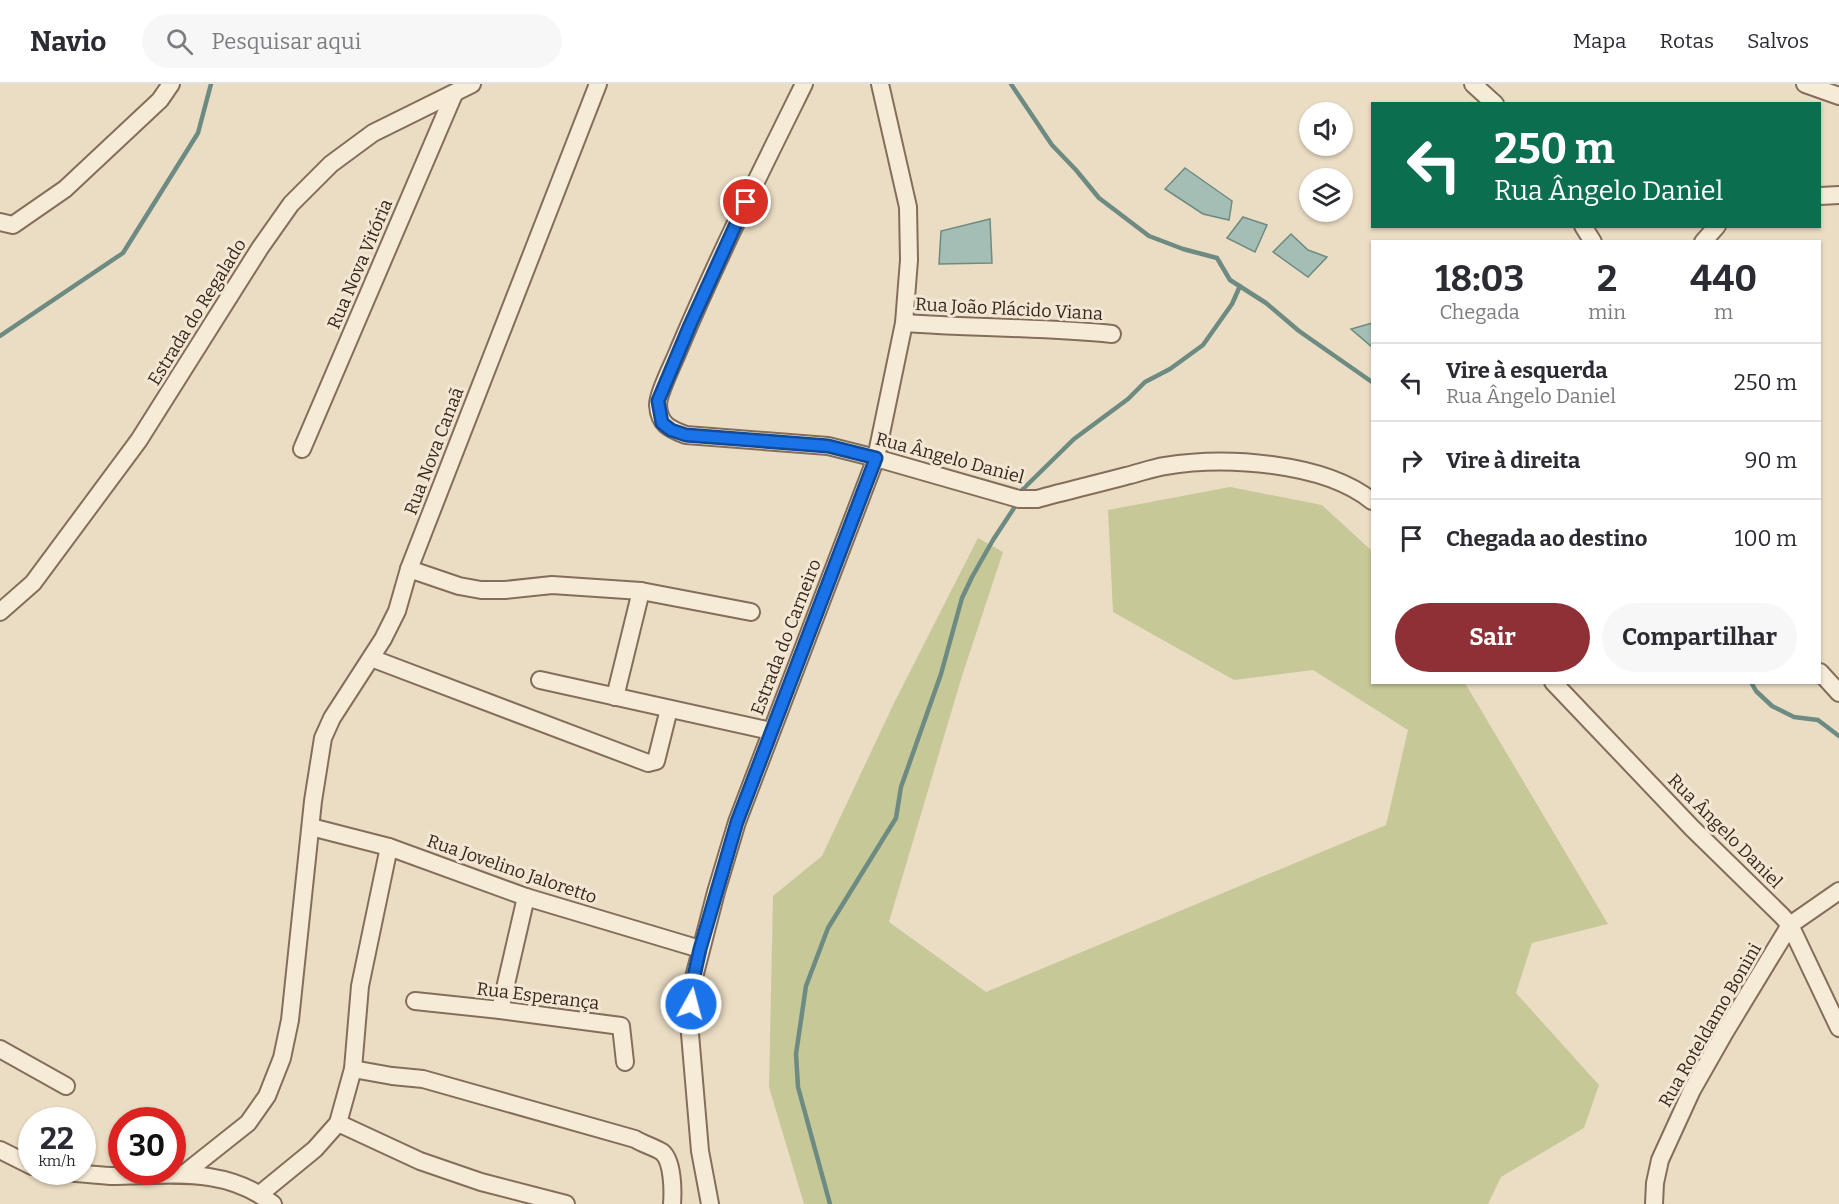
<!DOCTYPE html>
<html lang="pt">
<head>
<meta charset="utf-8">
<style>
  :root { --surface:#fff; --page:#f7f7f7; --text:#2b2b33; --muted:#7c7c81; --line:#e1e1e2; --accent:#8f3036 }
  body { margin:0; font-family:Bitter,serif; background:var(--page); color:var(--text); height:100vh; display:flex; flex-direction:column; font-size:22px; white-space:nowrap }
  * { box-sizing:border-box; margin:0 }
  p { font-size:20px; color:var(--muted) }
  .icon { flex:none; width:33px; height:33px; fill:none; stroke:currentColor; stroke-width:2; stroke-linecap:round; stroke-linejoin:round }
  .map { position:relative; flex:1; overflow:hidden }
  .side { position:absolute; left:1371px; top:156px; width:450px; height:444px; display:flex; flex-direction:column; background:var(--surface); border-radius:0px; box-shadow:0 2px 4px #0004 }
  .side>* { flex:none }
  .top-card { position:absolute; left:1371px; top:18px; width:450px; height:126px; border-radius:0px; box-shadow:0 2px 4px #0004; background:#0b6e4f; color:#fff; overflow:hidden }
  .controls { position:absolute; left:1299px; top:18px; display:grid; gap:12px }
  .controls a { display:grid; place-items:center; width:54px; height:54px; border-radius:50%; background:var(--surface); box-shadow:0 2px 4px #0004; font-size:30px }
  .speed { position:absolute; left:18px; top:1023px; display:flex; gap:12px; font-size:30px; font-weight:700; text-align:center }
  .speed>* { display:grid; place-content:center; width:78px; height:78px; border-radius:50%; background:var(--surface); box-shadow:0 2px 4px #0004; line-height:1 }
  .speed small { font-size:15px; font-weight:400 }
  .speed .limit { border:9px solid #d22; background:#fff; color:#111 }
  .pin { position:absolute; display:grid; place-items:center; width:51px; height:51px; color:#fff; margin:-26px; border:3px solid #fff; border-radius:50%; box-shadow:0 2px 6px #0007 }
  .me { position:absolute; width:66px; margin:-33px; rotate:7deg; stroke-linejoin:round; filter:drop-shadow(0 0 4px #0008) }
  .turn { display:flex; align-items:center; gap:21px; height:126px; padding:0 24px; font-size:27px }
  .turn .icon { width:78px; height:78px; stroke-width:2.5 }
  .turn b { display:block; font-size:42px; line-height:51px }
  .eta { display:flex; justify-content:space-evenly; align-items:center; height:102px; text-align:center }
  .eta b { font-size:36px; font-weight:700; line-height:42px }
  .primary-button { display:flex; gap:12px; margin-top:auto; padding:12px 24px }
  .primary-button a { flex:1; height:69px; border-radius:36px; background:var(--accent); color:#fff; font-size:24px; font-weight:700; line-height:69px; text-align:center }
  .primary-button a+a { background:var(--page); color:var(--text) }
  ul { padding:0; list-style:none }
  li { display:flex; align-items:center; gap:18px; height:78px; padding:0 24px; border-top:2px solid var(--line) }
  li div { flex:1 }
  li b { display:block; font-size:22px }
  li em { font-style:normal }
  header { display:flex; align-items:center; gap:36px; box-sizing:border-box; height:84px; padding:0 30px; background:var(--surface); border-bottom:2px solid var(--line) }
  header strong { font-size:28px }
  nav { display:flex; gap:33px; margin-inline-start:auto; font-size:21px }
  .search { width:420px; height:54px; background:var(--page); display:flex; align-items:center; gap:15px; box-sizing:border-box; padding:0 21px; border-radius:33px; color:var(--muted); font-size:22px }
  .map>svg:first-child { display:block }
</style>
</head>
<body>
<header>
<strong>Navio</strong>
<div class="search"><svg class="icon" aria-label="search" viewBox="0 0 24 24"><circle cx="10" cy="10" r="6"/><path d="M15 15l6 6"/></svg>Pesquisar aqui</div>
<nav><a>Mapa</a><a>Rotas</a><a>Salvos</a></nav>
</header>
<div class="map">
<svg width="1839" height="1120" viewBox="0 0 1839 1120">
  <rect width="100%" height="100%" fill="#ebddc4"/>
  <path fill="#c6c898" d="M1230,403L1322,421L1372,467V598L1465,599L1608,840L1532,859L1516,909L1599,1001L1584,1044L1501,1093L1488,1120H804L769,1003L773,812L822,772L895,617L978,454L1003,468L962,592L889,838L986,908L1386,741L1408,646L1313,586L1234,596L1113,528L1108,426Z"/>
  <g fill="#a5beb5" stroke="#6d8b82" stroke-width="1.5">
    <path d="M1185,84L1232,117L1229,136L1203,130L1165,105Z"/>
    <path d="M1243,133L1267,141L1255,168L1227,154Z"/>
    <path d="M990,135L992,179L939,180L941,147Z"/>
    <path d="M1291,150L1308,166L1327,173L1308,193L1273,168Z"/>
    <path d="M1372,239V263L1351,245Z"/>
  </g>
  <g fill="none" stroke-linecap="round" stroke-linejoin="round">
    <g stroke="#6d8b82" stroke-width="4.5">
      <path d="M1011,0L1052,61L1076,86L1099,114L1149,152L1183,165L1217,174L1230,196L1266,219L1299,247L1372,298"/>
      <path d="M0,252L123,169L198,49L211,0"/>
      <path d="M1022,406L1074,355L1128,315L1145,298L1170,285L1203,261L1232,220L1240,202"/>
      <path d="M1751,598L1756,607L1772,622L1794,633L1818,636L1839,652"/>
      <path d="M830,1120L798,1003L796,970L806,902L828,844L896,734L901,703L941,590L962,514L972,493L993,456L1016,421"/>
    </g>
    <defs>
      <g id="minor">
        <path d="M804,0C761,87 717,175 679,265C674,278 658,309 658,321C659,340 669,345 686,351L828,362L876,374L1019,415H1037C1066,407 1096,400 1126,392C1139,389 1152,384 1165,382C1225,372 1324,378 1372,417"/>
        <path d="M1473,0L1495,20"/>
        <path d="M1805,0L1839,12"/>
        <path d="M1820,112L1839,111"/>
        <path d="M0,138L13,141L65,105L160,16L171,0"/>
        <path d="M1583,142L1593,158"/>
        <path d="M1703,158L1717,142"/>
        <path d="M904,239C973,244 1042,243 1112,250"/>
        <path d="M302,365L454,10"/>
        <path d="M409,485L459,502L481,506H505L552,501L641,507L751,528"/>
        <path d="M0,528L33,499L139,356L260,164L291,120L331,80L373,49L472,0"/>
        <path d="M371,574L648,679L656,677L669,625"/>
        <path d="M1820,588L1839,609"/>
        <path d="M540,596L771,647"/>
        <path d="M1553,598L1692,744L1782,832L1790,841L1839,944"/>
        <path d="M615,613L641,507"/>
        <path d="M311,743L389,763L526,813L700,865"/>
        <path d="M415,917L500,926L621,942L625,978"/>
        <path d="M500,926L526,813"/>
        <path d="M0,965L66,1002"/>
        <path d="M353,985L392,992L423,995L635,1055C643,1060 654,1063 662,1068C673,1077 673,1107 672,1120"/>
        <path d="M338,1039L420,1077L481,1098L566,1120"/>
        <path d="M0,1066L32,1082"/>
        <path d="M64,1088C79,1089 94,1091 110,1092C168,1092 224,1081 273,1120"/>
        <path d="M185,1089L248,1039L267,1012L282,974L290,936L313,717L323,654L332,634L383,555L397,527L409,485L598,0"/>
        <path d="M260,1110L315,1065L338,1039L353,985L360,902L389,763"/>
        <path d="M710,1120L700,1067L689,938L692,901L716,808L737,738L876,374L904,239L909,176L908,123L880,0"/>
        <path d="M1654,1120L1655,1099L1660,1076L1692,1006L1725,948L1790,841L1839,807"/>
      </g>
    </defs>
    <use href="#minor" stroke="#846e5b" stroke-width="20"/>
    <use href="#minor" stroke="#f6ebd6" stroke-width="16"/>
  </g>
  <g fill="none" stroke-linecap="round" stroke-linejoin="round">
    <defs>
      <path id="route" d="M691,920L692,901L700,865L737,738L876,374L828,362L686,351L671,346L662,339L658,317L690,241L746,118"/>
    </defs>
    <use href="#route" stroke="#114b97" stroke-width="15"/>
    <use href="#route" stroke="#1a73e8" stroke-width="10"/>
  </g>
  <g text-anchor="middle" stroke-width="6" stroke-linejoin="round" paint-order="stroke">
    <g font-size="18" fill="#35281e" stroke="#f3e7d3">
      <text transform="translate(360 180) rotate(-67)" y="6">Rua Nova Vitória</text>
      <text transform="translate(1009 225) rotate(3)" y="6">Rua João Plácido Viana</text>
      <text transform="translate(197 228) rotate(-58)" y="6">Estrada do Regalado</text>
      <text transform="translate(434 367) rotate(-69)" y="6">Rua Nova Canaã</text>
      <text transform="translate(950 374) rotate(15)" y="6">Rua Ângelo Daniel</text>
      <text transform="translate(786 553) rotate(-69)" y="6">Estrada do Carneiro</text>
      <text transform="translate(1725 747) rotate(45)" y="6">Rua Ângelo Daniel</text>
      <text transform="translate(512 785) rotate(19)" y="6">Rua Jovelino Jaloretto</text>
      <text transform="translate(538 912) rotate(7)" y="6">Rua Esperança</text>
      <text transform="translate(1710 941) rotate(-60)" y="6">Rua Roteldamo Bonini</text>
    </g>
  </g>
</svg>
<div class="controls">
<a><svg class="icon" aria-label="sound" viewBox="0 0 24 24"><path d="M4 9h4l5-4v14l-5-4H4zM17 9q2 3 0 6"/></svg></a>
<a><svg class="icon" aria-label="layers" viewBox="0 0 24 24"><path d="M12 4l9 5-9 5-9-5zM3 14l9 5 9-5"/></svg></a>
</div>
<div class="speed"><div>22<small>km/h</small></div><div class="limit">30</div></div>
<div class="pin" style="left:746px;top:118px;background:#d93025"><svg class="icon" aria-label="arrive" viewBox="0 0 24 24"><path d="M6 21V4h12l-3 4 3 4H6"/></svg></div>
<svg class="me" style="left:691px;top:920px" viewBox="-20 -20 40 40"><circle r="17" fill="#1a73e8" stroke="#fff" stroke-width="3"/><path d="M0-11L8 9 0 5-8 9z" fill="#fff"/></svg>
<div class="top-card">
<div class="turn"><svg class="icon" aria-label="left" viewBox="0 0 24 24"><path d="M17 20v-9H6M10 6l-5 5 5 5"/></svg><div><b>250 m</b>Rua Ângelo Daniel</div></div>
</div>
<section class="side">
<div class="eta">
<div><b>18:03</b><p>Chegada</p></div>
<div><b>2</b><p>min</p></div>
<div><b>440</b><p>m</p></div>
</div>
<ul>
<li><svg class="icon" aria-label="left" viewBox="0 0 24 24"><path d="M17 20v-9H6M10 6l-5 5 5 5"/></svg><div><b>Vire à esquerda</b><p>Rua Ângelo Daniel</p></div><em>250 m</em></li>
<li><svg class="icon" aria-label="right" viewBox="0 0 24 24"><path d="M7 20v-9h11M14 6l5 5-5 5"/></svg><div><b>Vire à direita</b></div><em>90 m</em></li>
<li><svg class="icon" aria-label="arrive" viewBox="0 0 24 24"><path d="M6 21V4h12l-3 4 3 4H6"/></svg><div><b>Chegada ao destino</b></div><em>100 m</em></li>
</ul>
<div class="primary-button"><a>Sair</a><a>Compartilhar</a></div>
</section>
</div>
</body>
</html>
